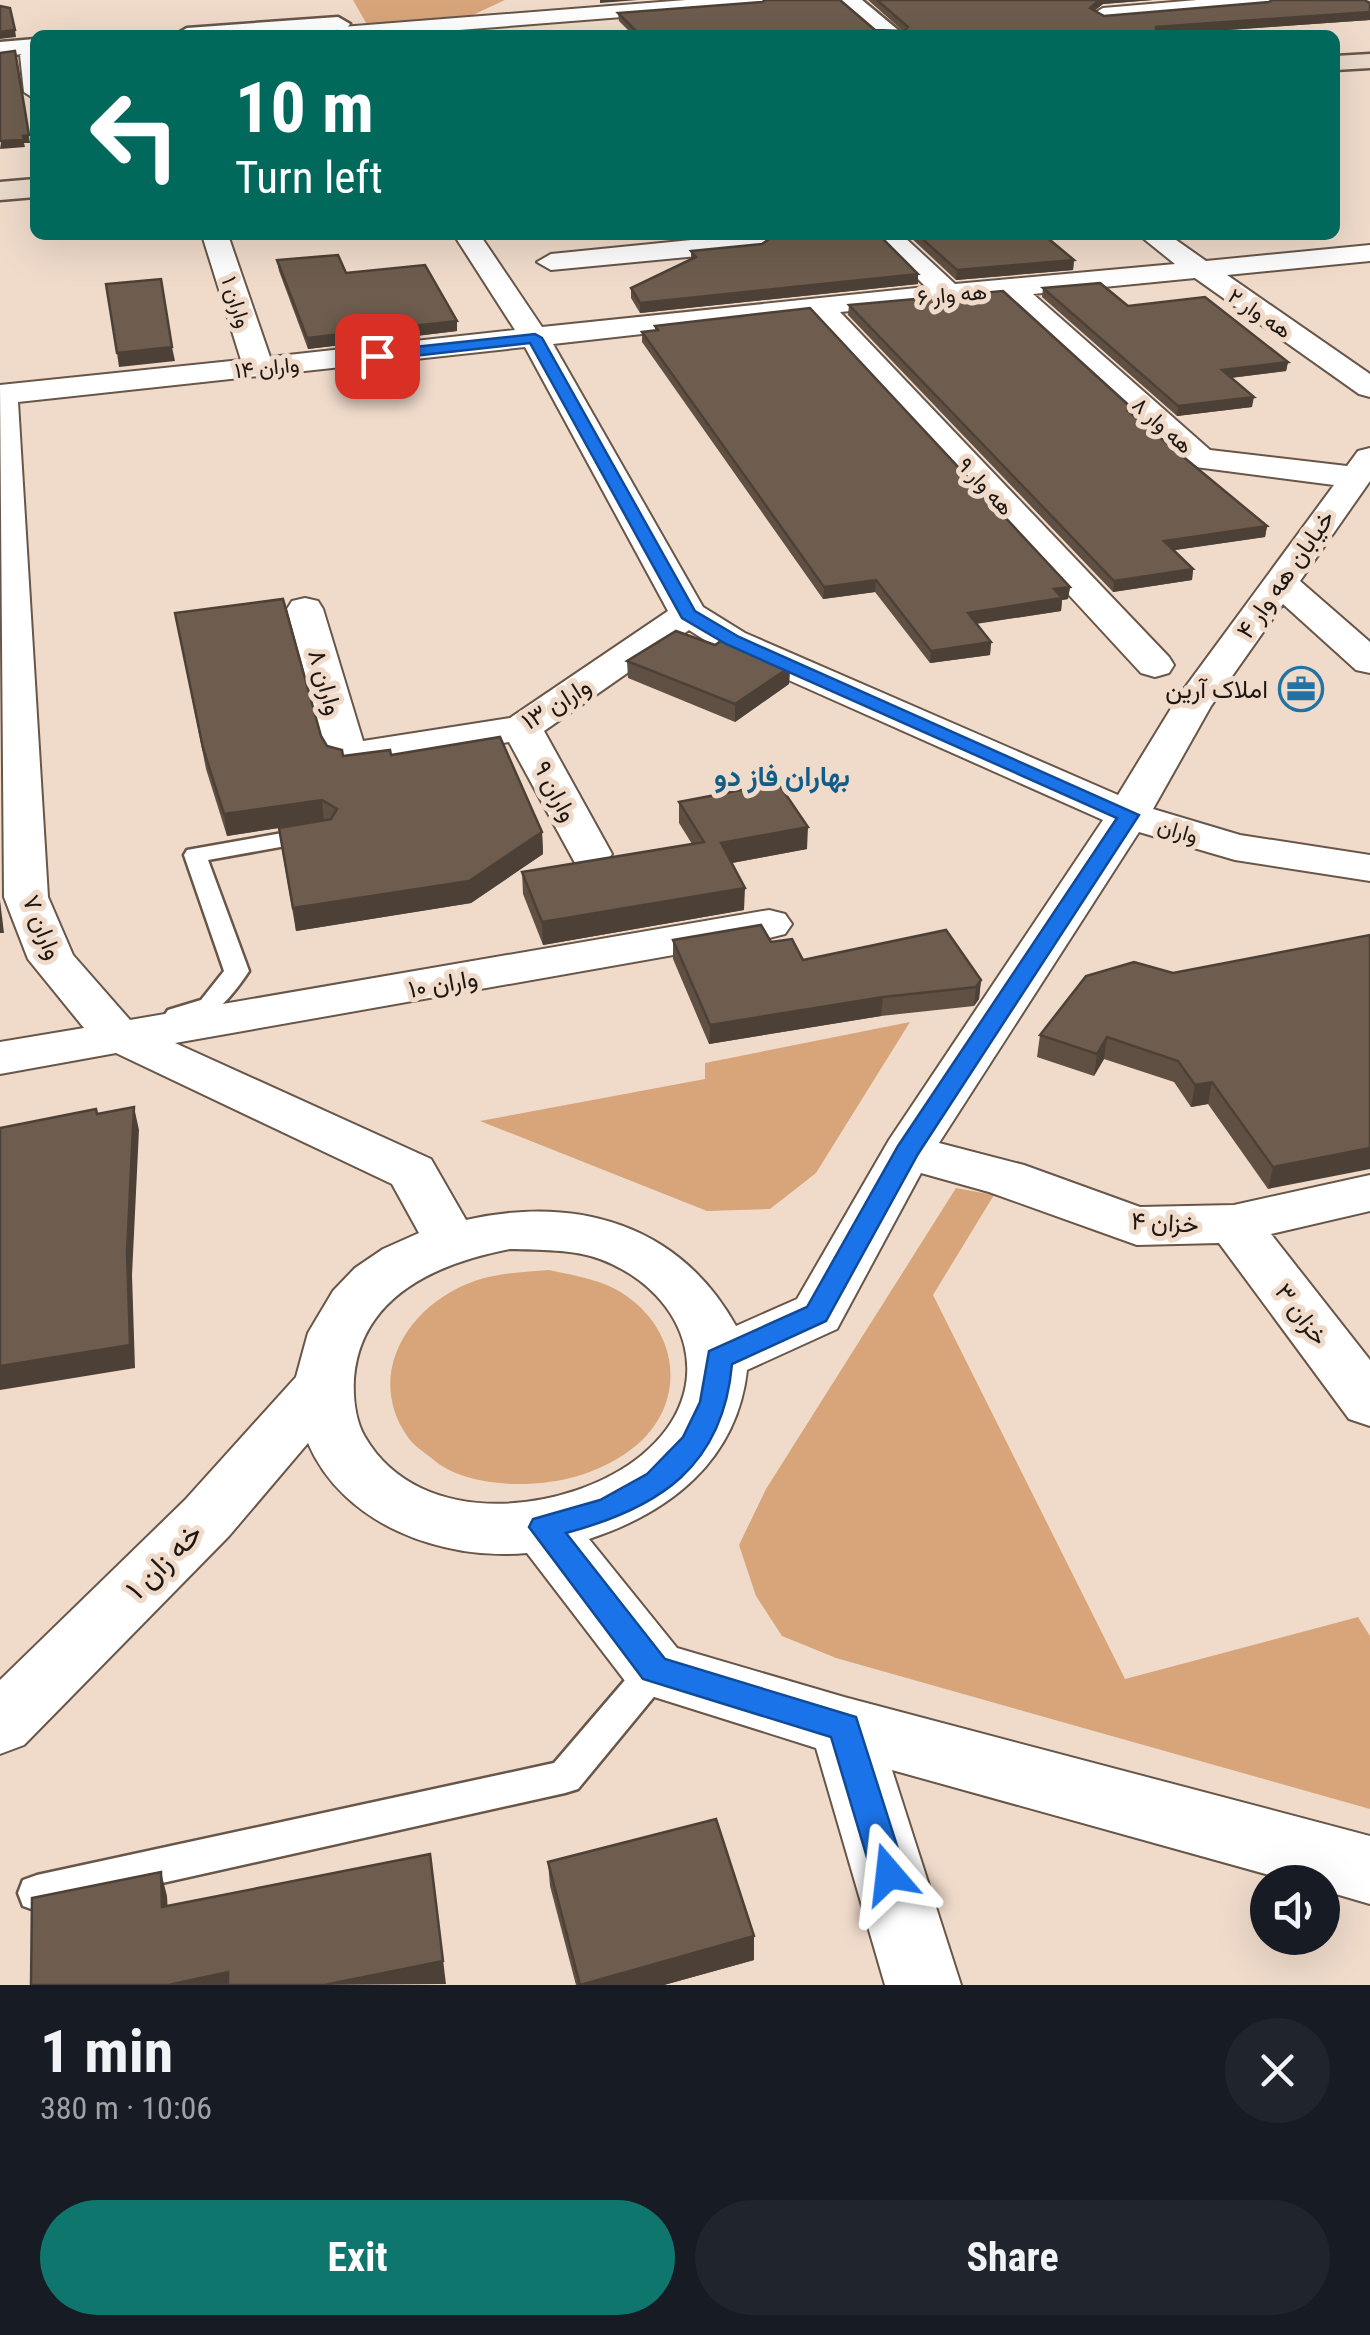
<!DOCTYPE html>
<html lang="en">
<head>
<meta charset="utf-8">
<style>
  :root { --surface:#171b24; --page:#20242c; --text:#f1f3f6; --muted:#9ea1a6; --accent:#0f766e }
  body { margin:0; font-family:"Roboto Condensed",Vazirmatn,sans-serif; background:var(--page); color:var(--text); height:100vh; display:flex; flex-direction:column; font-size:38px; white-space:nowrap }
  * { box-sizing:border-box; margin:0 }
  p { font-size:32px; color:var(--muted) }
  .icon { flex:none; width:55px; height:55px; fill:none; stroke:currentColor; stroke-width:2; stroke-linecap:round; stroke-linejoin:round }
  .map { position:relative; height:1985px; overflow:hidden }
  .details { display:flex; flex-direction:column; background:var(--surface); flex:1 }
  .details>* { flex:none }
  .guide { position:absolute; left:30px; top:30px; width:1310px; height:210px; border-radius:15px; box-shadow:0 10px 40px #0002; background:#00695c; color:#fff; overflow:hidden }
  .controls { position:absolute; left:1250px; top:1865px; display:grid; gap:20px }
  .controls a { display:grid; place-items:center; width:90px; height:90px; border-radius:50%; background:var(--surface); box-shadow:0 10px 40px #0002; font-size:50px }
  .pin { position:absolute; display:grid; place-items:center; width:85px; height:85px; color:#fff; margin:-42px; border-radius:20px; box-shadow:0 5px 15px #0006 }
  .me { position:absolute; width:110px; margin:-55px; rotate:343deg; stroke-linejoin:round; filter:drop-shadow(0 0 8px #0008) }
  .turn { display:flex; align-items:center; gap:35px; height:210px; padding:0 40px; font-size:45px }
  .turn .icon { width:130px; height:130px; stroke-width:2.5 }
  .turn b { display:block; font-size:70px; line-height:85px }
  .round { display:grid; place-items:center; flex:none; width:105px; height:105px; border-radius:52px; background:var(--page) }
  .head { display:flex; align-items:center; justify-content:space-between; height:170px; padding:0 40px }
  h1 { font-size:60px; font-weight:700; line-height:75px }
  .action { display:flex; gap:20px; margin-top:auto; padding:20px 40px }
  .action a { flex:1; height:115px; border-radius:60px; background:var(--accent); color:#fff; font-size:40px; font-weight:700; line-height:115px; text-align:center }
  .action a+a { background:var(--page); color:var(--text) }
  .map>svg:first-child { display:block }
</style>
</head>
<body>
<div class="map">
<svg width="1370" height="1985" viewBox="0 0 1370 1985">
  <rect width="100%" height="100%" fill="#f0dbcb"/>
  <g fill="#d8a57a">
    <path d="M353,0H505L462,20L369,28Z"/>
    <path d="M910,1022L816,1173L770,1209L707,1211L480,1121L705,1079V1063Z"/>
    <path d="M956,1188L994,1195L933,1295L1125,1679L1358,1617L1370,1636V1809L836,1658L782,1636L756,1596L739,1545L766,1489Z"/>
    <path d="M549,1270C576,1276 606,1280 628,1297C683,1337 686,1410 629,1451C596,1475 555,1485 514,1484C488,1483 456,1478 435,1461C426,1453 413,1446 407,1436C366,1376 406,1309 467,1284C493,1273 522,1272 549,1270Z"/>
  </g>
  <g fill="none" stroke-linecap="round" stroke-linejoin="round">
    <defs>
      <g id="service">
        <path d="M311,828L319,830L322,835L319,840L208,860L249,971C231,998 206,1031 168,1022L164,1016L168,1010L201,1000L224,971L184,855L187,850Z"/>
        <path d="M655,1655L667,1659L672,1670L667,1681L578,1789L565,1793L37,1911L23,1906L18,1893L23,1880L37,1875L554,1763L643,1659Z"/>
      </g>
      <g id="minor">
        <path d="M686,0H772L762,6L395,35L332,33L342,27Z"/>
        <path d="M1197,0H1277L1267,6L1103,20L1093,14L1103,8Z"/>
        <path d="M31,49L35,50V99L24,92L20,55Z"/>
        <path d="M202,235H228L270,357L515,330L454,235H480L542,327L926,287L874,235H902L955,284L1175,264L1139,235H1169L1206,261L1370,245V261L1227,275L1370,374V397L1359,394L1195,278L1033,294L1210,450L1347,466L1358,451L1370,448V481L1300,581L1370,642V673L1356,670L1283,604L1211,706L1153,809L1240,835L1370,855V881L1235,860L1139,832L939,1143L1024,1165L1140,1207L1234,1205L1370,1175V1211L1271,1234L1370,1360V1426L1349,1419L1219,1243L1137,1245L989,1192L921,1173L837,1329L747,1370C737,1460 671,1512 589,1539L677,1648L844,1697L1370,1836V1904L1322,1890V1882H1294L892,1770L961,1985H885L816,1748L632,1690L527,1553C443,1561 343,1525 308,1443L229,1536L24,1745L0,1754V1680L185,1500L296,1377L308,1333L333,1291L355,1268L383,1249L419,1233L392,1184L116,1053L0,1074V1042L84,1028L28,959L4,897L0,385L241,360ZM1003,297L1188,466L1334,485L1178,697L1118,795L745,633L703,607L553,344L811,315L1141,673L1155,677L1169,673L1174,665L1169,657L840,312ZM525,347L668,611L510,718L363,741L323,609L318,601L305,598L292,601L287,609L327,756L333,765L347,768L509,742L575,863L590,867L605,863L612,854L544,731L689,630L719,649L1103,820L889,1140L797,1299L736,1326C679,1224 577,1195 466,1220L431,1159L175,1043L769,938L785,934L792,924L785,914L769,910L130,1020L73,955L48,897L18,402ZM510,1249C539,1250 573,1249 600,1259C690,1293 721,1390 642,1455C570,1514 420,1532 365,1437C355,1420 353,1397 354,1378C361,1295 438,1263 510,1249Z"/>
        <path d="M741,235H769L774,242L761,250L551,270L537,262L551,254Z"/>
      </g>
      <g id="tertiary">
        <path d="M837,0H862L904,35H877Z"/>
        <path d="M338,17L350,24L346,29L285,35H175L187,28Z"/>
        <path d="M35,39V53L0,56V42Z"/>
      </g>
      <g id="secondary">
        <path d="M1370,54V68L1335,70V56Z"/>
        <path d="M35,179V197L0,200V182Z"/>
      </g>
    </defs>
    <use href="#service" stroke="#685648" stroke-width="5"/>
    <use href="#minor" stroke="#685648" stroke-width="4"/>
    <use href="#tertiary" stroke="#685648" stroke-width="5"/>
    <use href="#secondary" stroke="#685648" stroke-width="5"/>
    <use href="#service" fill="#fff" fill-rule="evenodd"/>
    <use href="#minor" fill="#fff" fill-rule="evenodd"/>
    <use href="#tertiary" fill="#fff" fill-rule="evenodd"/>
    <use href="#secondary" fill="#e9d9cb" fill-rule="evenodd"/>
  </g>
  <g fill="#5f5043">
    <path d="M868,0H1153L1103,4L1095,10L1104,16L1370,20L1157,35H633L619,21L618,13L762,2L875,30L903,31Z"/>
    <path d="M772,235H879L918,274V284L640,313L631,298V288L691,259V251L762,244L773,236Z"/>
    <path d="M908,235H1044L1074,260L1073,270L956,280Z"/>
    <path d="M277,260L346,273L457,331L308,349L279,271Z"/>
    <path d="M1043,288L1128,306L1288,362L1286,371L1231,378L1252,407L1177,416L1042,297Z"/>
    <path d="M849,305L1133,415L1267,526L1265,537L1174,550L1193,569L1192,580L1113,592L848,315Z"/>
    <path d="M655,326L1070,587L1068,599L1062,600L1061,611L976,624L991,642L990,655L930,663L875,592L823,599L642,342V332L655,330Z"/>
    <path d="M175,613L321,736L327,746L343,756L391,755L542,832L543,854L471,903L296,931L282,850L285,827L227,836L206,769Z"/>
    <path d="M715,645L790,667L789,684L735,722L628,678L627,661Z"/>
    <path d="M679,802L807,849L732,863L744,910L543,945L523,894L522,872L692,844L679,823Z"/>
    <path d="M1370,935L1268,1189L1208,1104L1191,1107L1174,1082L1104,1059L1094,1076L1037,1057L1040,1035L1173,973Z"/>
    <path d="M673,940L771,942L803,960L981,980L979,999L974,1006L881,1016L709,1044L673,959Z"/>
    <path d="M548,1862L754,1960L664,1985H576L550,1886Z"/>
  </g>
  <g fill="#4d4137">
    <path d="M600,0H638L600,3Z"/>
    <path d="M1099,0H1153L1103,4L1089,15L1090,8Z"/>
    <path d="M1370,12V20L1155,35L1156,27Z"/>
    <path d="M15,30L16,37L0,39V32Z"/>
    <path d="M15,51L30,143H24L25,147L0,149Z"/>
    <path d="M670,235H716L671,238Z"/>
    <path d="M1074,260L1073,270L956,280L957,270Z"/>
    <path d="M918,274V284L640,313V303Z"/>
    <path d="M457,321V331L308,349L307,338Z"/>
    <path d="M172,347L175,361L119,367L117,353Z"/>
    <path d="M1288,362L1286,371L1220,379L1222,370Z"/>
    <path d="M1254,397L1252,407L1177,416L1178,406Z"/>
    <path d="M1267,526L1265,537L1162,552L1164,541Z"/>
    <path d="M1193,569L1192,580L1113,592L1114,581Z"/>
    <path d="M876,580L875,592L823,599L824,587Z"/>
    <path d="M1070,587L1068,599L1062,600L1061,611L966,625L968,613L1054,589Z"/>
    <path d="M991,642L990,655L930,663L931,651Z"/>
    <path d="M790,667L789,684L735,722V704Z"/>
    <path d="M322,800L324,821L227,836L224,814Z"/>
    <path d="M808,827L807,849L721,865V843Z"/>
    <path d="M542,832L543,854L471,903L296,931L293,908Z"/>
    <path d="M745,888L744,910L543,945L542,922Z"/>
    <path d="M0,900L4,933H0Z"/>
    <path d="M981,980L979,999L974,1006L976,987Z"/>
    <path d="M883,997L881,1016L709,1044L710,1025Z"/>
    <path d="M1107,1037L1104,1059L1094,1076L1097,1054Z"/>
    <path d="M1212,1082L1208,1104L1191,1107L1195,1085Z"/>
    <path d="M134,1107L139,1130L132,1275L135,1368L0,1390V1366L127,1252Z"/>
    <path d="M1370,1148V1169L1268,1189L1273,1167Z"/>
    <path d="M161,1872L167,1896L169,1931L162,1907Z"/>
    <path d="M433,1878L446,1984L324,1985Z"/>
    <path d="M754,1936V1960L664,1985H580Z"/>
    <path d="M228,1972L231,1985H168Z"/>
  </g>
  <g fill="#6e5d4e" stroke="#4d4137" stroke-width="2.5">
    <path d="M766,0H840L875,30L904,31L908,27L877,0H1099L1090,8L1104,16L1269,2L1272,0H1364L1370,3V12L1156,27V35H640L618,13L762,2Z"/>
    <path d="M0,6L10,8L15,30L0,32Z"/>
    <path d="M15,51L29,135L23,136L24,140L0,141V53Z"/>
    <path d="M775,235H879L918,274L640,303L631,288L696,257L691,251L762,244Z"/>
    <path d="M918,235H1044L1074,260L957,270Z"/>
    <path d="M338,255L346,273L425,265L457,321L307,338L277,260Z"/>
    <path d="M161,279L172,347L117,353L106,284Z"/>
    <path d="M1100,283L1128,306L1205,297L1288,362L1222,370L1254,397L1178,406L1043,288Z"/>
    <path d="M1003,291L1134,410L1128,411L1267,526L1164,541L1193,569L1114,581L849,305Z"/>
    <path d="M810,308L1070,587L1054,589L1062,598L968,613L991,642L931,651L876,580L824,587L642,332L658,330L655,326Z"/>
    <path d="M283,599L321,736L327,746L342,750L343,756L390,750L391,755L500,737L542,832L469,881L293,908L279,828L331,819L337,809L322,800L224,814L203,748L175,613Z"/>
    <path d="M676,631L715,645L721,641L790,667L735,704L627,661Z"/>
    <path d="M778,783L808,827L721,843L745,888L542,922L522,872L704,842L679,802Z"/>
    <path d="M761,925L771,942L792,939L803,960L946,930L981,980L976,987L883,997L710,1025L673,940Z"/>
    <path d="M1370,935V1148L1273,1167L1212,1082L1195,1085L1178,1061L1107,1037L1097,1054L1040,1035L1086,976L1134,962L1173,973Z"/>
    <path d="M134,1107L127,1252L130,1345L0,1366V1128L96,1109L97,1114Z"/>
    <path d="M716,1819L754,1936L580,1985L548,1862Z"/>
    <path d="M430,1854L443,1961L324,1985H228V1972L168,1985H31L32,1898L161,1872L162,1907Z"/>
  </g>
  <path fill="#1a73e8" stroke="#114b97" stroke-width="2.5" d="M535,334L542,338L695,611L739,637L1139,815L918,1154L826,1321L732,1364C723,1467 659,1508 566,1533L665,1659L856,1717L906,1874L901,1886L889,1891L877,1886L872,1874L831,1737L643,1679L529,1527L533,1519L600,1500L647,1474L683,1437L700,1402L709,1351L807,1307L898,1146L1117,818L726,644L682,618L530,343L377,360L370,356L377,351Z"/>
  <defs>
    <symbol id="office-ring" viewBox="-11 -11 22 22"><circle r="9.5" fill="#f0dbcb" stroke="#2372a4" stroke-width="1.5"/><path d="M-6-3h4V-5.5h4V-3h4V5H-6ZM-1-4.5V-3h2v-1.5ZM-6 0V1H6V0Z" fill="#2372a4"/></symbol>
  </defs>
  <g fill-rule="evenodd">
    <use href="#office-ring" x="1276" y="664" width="50" height="50"/>
  </g>
  <g text-anchor="middle" stroke-width="10" stroke-linejoin="round" paint-order="stroke">
    <g font-size="22" fill="#1e1711" stroke="#f0dbcb">
      <text transform="translate(952 294) rotate(-5)" y="8">هه وار ۶</text>
      <text transform="translate(237 302) rotate(72)" y="8">واران ۱</text>
      <text transform="translate(1260 313) rotate(34)" y="8">هه وار ۲</text>
      <text transform="translate(267 367) rotate(-6)" y="8">واران ۱۴</text>
      <text transform="translate(1163 425) rotate(42)" y="8">هه وار ۸</text>
      <text transform="translate(986 486) rotate(47)" y="8">هه وار ۹</text>
      <text transform="translate(1178 830) rotate(16)" y="8">واران</text>
    </g>
    <g font-size="25" fill="#1e1711" stroke="#f0dbcb">
      <text transform="translate(1285 574) rotate(-55)" y="9">خیابان هه وار ۴</text>
      <text transform="translate(326 682) rotate(74)" y="9">واران ۸</text>
      <text transform="translate(556 703) rotate(-32)" y="9">واران ۱۳</text>
      <text transform="translate(556 791) rotate(62)" y="9">واران ۹</text>
      <text transform="translate(43 927) rotate(68)" y="9">واران ۷</text>
      <text transform="translate(443 983) rotate(-10)" y="9">واران ۱۰</text>
      <text transform="translate(1165 1222) rotate(3)" y="9">خزان ۴</text>
      <text transform="translate(1302 1314) rotate(53)" y="9">خزان ۳</text>
    </g>
    <g font-size="25" fill="#1e1711" stroke="#f0dbcb" text-anchor="end">
      <text x="1268" y="698">املاک آرین</text>
    </g>
    <g font-size="28" font-weight="bold" fill="#115d8a" stroke="#f0dbcb">
      <text x="782" y="786">بهاران فاز دو</text>
    </g>
    <g font-size="30" fill="#1e1711" stroke="#f0dbcb">
      <text transform="translate(164 1561) rotate(-45)" y="10">خه زان ۱</text>
    </g>
  </g>
</svg>
<div class="controls">
<a><svg class="icon" aria-label="sound" viewBox="0 0 24 24"><path d="M4 9h4l5-4v14l-5-4H4zM17 9q2 3 0 6"/></svg></a>
</div>
<div class="pin" style="left:377px;top:356px;background:#d93025"><svg class="icon" aria-label="arrive" viewBox="0 0 24 24"><path d="M6 21V4h12l-3 4 3 4H6"/></svg></div>
<svg class="me" style="left:889px;top:1874px" viewBox="-20 -20 40 40"><path d="M0-17L14 15 0 8-14 15z" fill="#1a73e8" stroke="#fff" stroke-width="4"/></svg>
<div class="guide">
<div class="turn"><svg class="icon" aria-label="left" viewBox="0 0 24 24"><path d="M17 20v-9H6M10 6l-5 5 5 5"/></svg><div><b>10 m</b>Turn left</div></div>
</div>
</div>
<section class="details">
<div class="head"><div><h1>1 min</h1><p>380 m · 10:06</p></div><a class="round"><svg class="icon" aria-label="close" viewBox="0 0 24 24"><path d="M6 6l12 12M18 6L6 18"/></svg></a></div>
<div class="action"><a>Exit</a><a>Share</a></div>
</section>
</body>
</html>
